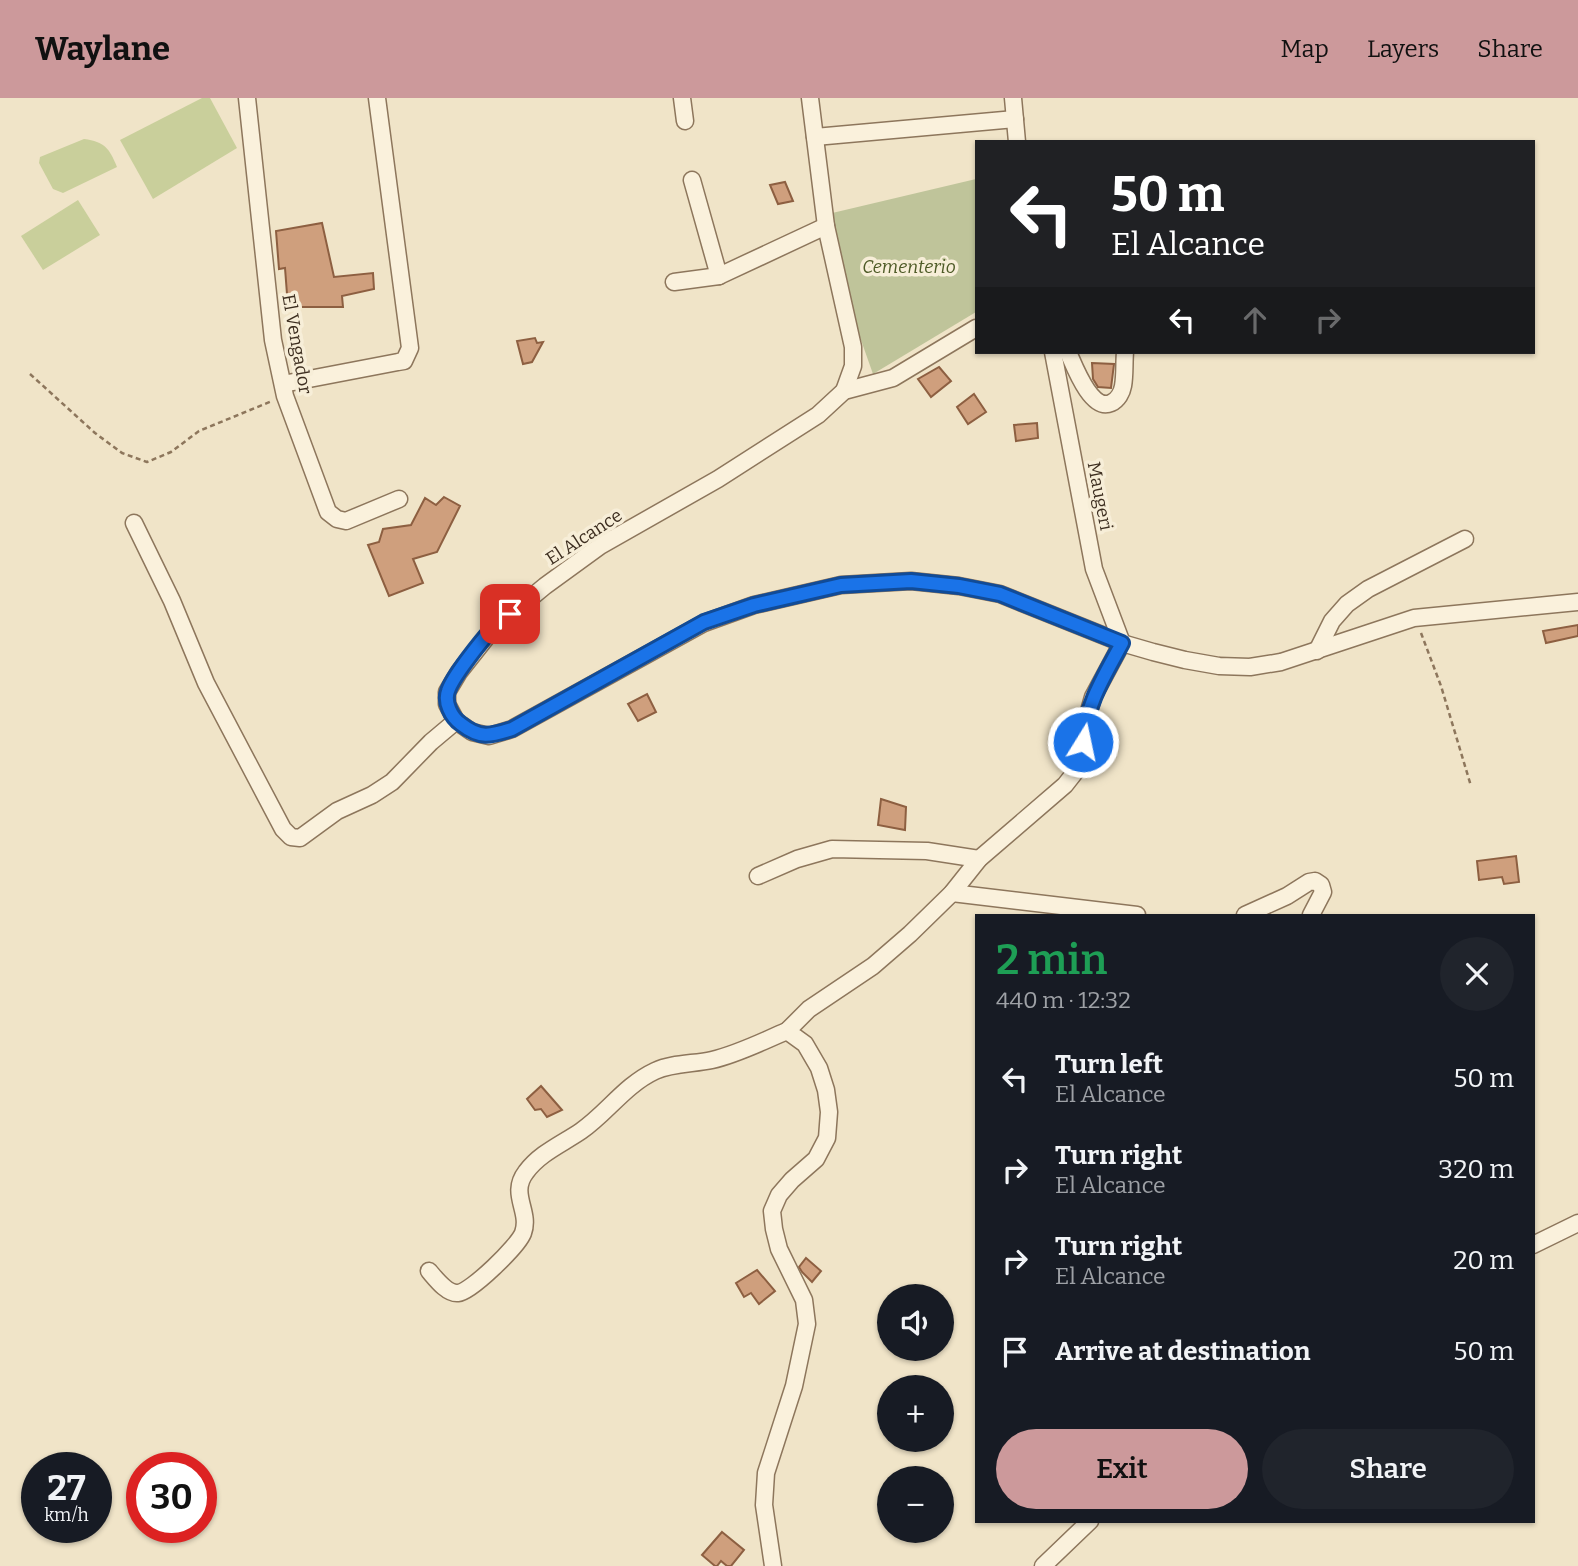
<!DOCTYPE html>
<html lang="en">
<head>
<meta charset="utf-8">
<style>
  :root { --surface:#171b24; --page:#20242c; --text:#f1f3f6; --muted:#9ea1a6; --accent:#cc999b }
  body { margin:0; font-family:Bitter,serif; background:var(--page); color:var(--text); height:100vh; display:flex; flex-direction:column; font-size:26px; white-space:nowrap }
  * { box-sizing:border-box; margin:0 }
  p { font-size:23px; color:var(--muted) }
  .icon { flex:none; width:38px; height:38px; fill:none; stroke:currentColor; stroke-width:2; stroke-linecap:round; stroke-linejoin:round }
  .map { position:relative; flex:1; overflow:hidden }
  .drawer { position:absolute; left:975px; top:816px; width:560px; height:609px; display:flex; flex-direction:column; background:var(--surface); border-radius:0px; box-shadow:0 2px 5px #0004 }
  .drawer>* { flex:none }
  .banner { position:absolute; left:975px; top:42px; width:560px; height:214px; border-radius:0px; box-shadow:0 2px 5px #0004; background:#202124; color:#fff; overflow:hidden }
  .controls { position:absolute; left:877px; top:1186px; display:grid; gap:14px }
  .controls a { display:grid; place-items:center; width:77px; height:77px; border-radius:50%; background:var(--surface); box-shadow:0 2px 5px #0004; font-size:35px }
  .speed { position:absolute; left:21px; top:1354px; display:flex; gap:14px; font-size:35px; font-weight:700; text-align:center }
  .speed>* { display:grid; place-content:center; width:91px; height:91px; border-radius:50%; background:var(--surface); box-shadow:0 2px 5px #0004; line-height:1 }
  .speed small { font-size:18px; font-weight:400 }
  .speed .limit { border:10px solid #d22; background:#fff; color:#111 }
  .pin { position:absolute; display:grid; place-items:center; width:60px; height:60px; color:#fff; margin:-30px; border-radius:14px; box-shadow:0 4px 10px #0006 }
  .me { position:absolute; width:77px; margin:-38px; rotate:10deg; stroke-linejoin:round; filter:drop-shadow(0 0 5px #0008) }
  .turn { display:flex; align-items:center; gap:24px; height:147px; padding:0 21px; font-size:32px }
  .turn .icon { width:91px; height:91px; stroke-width:2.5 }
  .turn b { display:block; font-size:49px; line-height:60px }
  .lanes { display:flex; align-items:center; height:66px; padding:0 21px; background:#0003; justify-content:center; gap:35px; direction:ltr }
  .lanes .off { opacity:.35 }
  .round { display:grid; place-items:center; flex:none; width:74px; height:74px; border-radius:37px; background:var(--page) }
  .summary { display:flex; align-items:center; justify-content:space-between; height:119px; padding:0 21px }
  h1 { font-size:42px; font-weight:600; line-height:52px; color:#1e9e55 }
  .action { display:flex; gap:14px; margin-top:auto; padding:14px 21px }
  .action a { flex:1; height:80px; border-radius:42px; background:var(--accent); color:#111; font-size:28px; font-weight:600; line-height:80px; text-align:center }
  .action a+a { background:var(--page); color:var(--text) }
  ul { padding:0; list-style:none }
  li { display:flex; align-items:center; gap:21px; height:91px; padding:0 21px }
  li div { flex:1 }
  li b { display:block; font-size:26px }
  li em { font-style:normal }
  header { display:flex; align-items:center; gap:42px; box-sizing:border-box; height:98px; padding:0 35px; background:var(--accent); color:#111 }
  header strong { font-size:33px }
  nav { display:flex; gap:38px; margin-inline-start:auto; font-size:24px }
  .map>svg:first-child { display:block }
</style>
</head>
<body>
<header>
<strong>Waylane</strong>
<nav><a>Map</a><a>Layers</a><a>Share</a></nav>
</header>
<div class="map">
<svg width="1578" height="1468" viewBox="0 0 1578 1468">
  <rect width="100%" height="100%" fill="#f0e4c8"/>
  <g fill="#c9cf9b">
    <path d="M202,0H210L237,50L153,101L120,42Z"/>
    <path d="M84,41C105,44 109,50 117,69L63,95L53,91L39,65L40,59Z"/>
    <path d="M78,102L100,137L43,172L21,138Z"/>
  </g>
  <path fill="#bfc49a" d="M976,81V214L873,276L844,194L828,116Z"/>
  <g fill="#cf9f7d" stroke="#8d5f41" stroke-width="2">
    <path d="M785,84L793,103L778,106L770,87Z"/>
    <path d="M322,125L334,179L373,175L374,191L342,198L343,209H288L285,170L279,171L276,133Z"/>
    <path d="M535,240L537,245L543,244L532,264L523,266L517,243Z"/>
    <path d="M1092,265L1114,266L1111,290L1098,289L1093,281Z"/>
    <path d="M939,269L951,283L931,299L918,281Z"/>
    <path d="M974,296L986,314L968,326L957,309Z"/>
    <path d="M1037,325L1038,340L1016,343L1014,327Z"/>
    <path d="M444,399L460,408L437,454L413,461L423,485L389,498L368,447L379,444L383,431L411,427L425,400L436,407Z"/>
    <path d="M1578,527V538L1546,545L1543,533Z"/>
    <path d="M647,596L656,614L638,623L628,606Z"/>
    <path d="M881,701L906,709L905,732L878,727Z"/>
    <path d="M1516,758L1519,784L1504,786L1502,779L1479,782L1477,763Z"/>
    <path d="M541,988L562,1012L547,1019L541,1011L535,1012L527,1001Z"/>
    <path d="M806,1160L821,1173L812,1184L802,1174L799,1169Z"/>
    <path d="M757,1172L775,1193L759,1206L751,1195L744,1199L736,1185Z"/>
    <path d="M722,1434L744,1452L731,1468H727L721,1463L717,1468H715L702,1457Z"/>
  </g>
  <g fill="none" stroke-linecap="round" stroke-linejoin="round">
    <defs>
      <g id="minor">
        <path d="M247,0L273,242L285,298L328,414L337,421L346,423L399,401"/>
        <path d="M682,0L685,23"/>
        <path d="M810,0L826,128L853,249V268L844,293"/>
        <path d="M1013,0L1017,44"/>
        <path d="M815,39L1015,21"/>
        <path d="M692,82L719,178"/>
        <path d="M674,184L719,178L826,128"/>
        <path d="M976,230L893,280L844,293L818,317L718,381L600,448L545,488L493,531L459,574L447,594V606L456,623L472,634L489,638L512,631L704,525L754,507L841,487L911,483L959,488L1000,496L1122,545L1153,554L1185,562L1219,568L1250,569L1281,564L1414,520L1578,504"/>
        <path d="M1053,254L1094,471L1122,545"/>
        <path d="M1068,254C1074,267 1091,314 1111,305C1118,302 1122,294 1123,288C1125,277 1124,265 1125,254"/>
        <path d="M283,286L398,264L404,263L410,250L377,0"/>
        <path d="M134,425L172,503L206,585L283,731L291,739L300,740L337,713L372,697L392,684L431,644L456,623"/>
        <path d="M1317,553L1332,523L1347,506L1368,491L1465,441"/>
        <path d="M758,778L797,761L832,751L927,753L979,761"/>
        <path d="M952,795L1137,817"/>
        <path d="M1245,817L1287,798L1309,784L1315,783L1321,787L1323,794L1311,817"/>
        <path d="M1533,1147L1578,1125"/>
        <path d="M429,1173C436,1181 447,1196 458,1195C471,1194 518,1148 523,1135C531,1113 509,1096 526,1074C540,1055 562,1046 581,1033C607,1015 625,987 655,973C672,965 694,966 712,962C738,956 763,943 787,933"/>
        <path d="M773,1468L764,1407L766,1375L794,1288L807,1226L804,1202L779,1151L774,1131L772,1113L779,1097L792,1082L816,1061L827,1040L829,1014L826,992L819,970L805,946L787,933L809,911L873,868L910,836L952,795L979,761L1065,687L1076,673L1081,660L1085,627L1093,599L1122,545"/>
        <path d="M1043,1468L1090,1423"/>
      </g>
    </defs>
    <use href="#minor" stroke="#8d765c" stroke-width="19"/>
    <g stroke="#8d765c" stroke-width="2.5" stroke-dasharray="5 3.5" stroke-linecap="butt">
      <path d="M30,276L95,335L122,355L147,364L171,354L199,333L272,303"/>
      <path d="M1421,535L1441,588L1471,688"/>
    </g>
    <use href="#minor" stroke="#faf1dc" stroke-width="16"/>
  </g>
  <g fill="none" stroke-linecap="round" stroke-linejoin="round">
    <defs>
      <path id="route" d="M510,516C505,521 498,525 493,530C482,542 453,578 448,593C444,604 451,619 461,626C480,641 490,638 512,631L704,524L754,507L841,487L911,483L959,488L1000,496L1122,545C1104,579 1087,604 1083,644"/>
    </defs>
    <use href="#route" stroke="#114b97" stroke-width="18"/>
    <use href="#route" stroke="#1a73e8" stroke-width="12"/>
  </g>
  <g text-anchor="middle" stroke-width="7" stroke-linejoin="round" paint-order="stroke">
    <g font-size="18" font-style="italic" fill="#4d5a26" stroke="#f7eed8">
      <text x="909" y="175">Cementerio</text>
    </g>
    <g font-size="18" fill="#3d2e20" stroke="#f7eed8">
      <text transform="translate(297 246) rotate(80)" y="6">El Vengador</text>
      <text transform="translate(1100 398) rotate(79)" y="6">Maugeri</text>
      <text transform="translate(584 439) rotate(-33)" y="6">El Alcance</text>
    </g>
  </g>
</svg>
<div class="controls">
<a><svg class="icon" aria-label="sound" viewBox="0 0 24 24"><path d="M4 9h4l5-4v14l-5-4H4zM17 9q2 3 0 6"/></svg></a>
<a>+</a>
<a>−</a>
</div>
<div class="speed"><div>27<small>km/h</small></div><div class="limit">30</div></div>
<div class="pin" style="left:510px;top:516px;background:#d93025"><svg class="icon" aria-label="arrive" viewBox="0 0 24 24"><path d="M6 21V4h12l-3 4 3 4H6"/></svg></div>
<svg class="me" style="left:1083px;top:644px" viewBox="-20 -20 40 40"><circle r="17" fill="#1a73e8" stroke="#fff" stroke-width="3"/><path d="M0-11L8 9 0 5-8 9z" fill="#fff"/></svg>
<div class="banner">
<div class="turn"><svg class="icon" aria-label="left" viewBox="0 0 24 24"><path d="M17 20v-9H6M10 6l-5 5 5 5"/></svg><div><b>50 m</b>El Alcance</div></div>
<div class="lanes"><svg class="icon" aria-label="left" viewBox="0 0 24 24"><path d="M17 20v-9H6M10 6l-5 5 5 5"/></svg><svg class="icon off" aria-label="ahead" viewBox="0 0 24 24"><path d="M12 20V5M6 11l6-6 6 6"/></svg><svg class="icon off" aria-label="right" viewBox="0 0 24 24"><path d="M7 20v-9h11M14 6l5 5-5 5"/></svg></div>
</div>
<section class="drawer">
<div class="summary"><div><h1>2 min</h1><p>440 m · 12:32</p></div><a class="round"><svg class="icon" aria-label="close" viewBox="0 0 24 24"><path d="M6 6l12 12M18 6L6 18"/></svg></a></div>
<ul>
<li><svg class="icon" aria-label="left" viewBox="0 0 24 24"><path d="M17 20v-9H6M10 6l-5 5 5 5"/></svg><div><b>Turn left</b><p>El Alcance</p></div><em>50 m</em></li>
<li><svg class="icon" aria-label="right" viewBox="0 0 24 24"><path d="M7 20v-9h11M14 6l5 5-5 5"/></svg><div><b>Turn right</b><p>El Alcance</p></div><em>320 m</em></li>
<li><svg class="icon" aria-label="right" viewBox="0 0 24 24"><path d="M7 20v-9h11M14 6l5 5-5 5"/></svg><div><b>Turn right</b><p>El Alcance</p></div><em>20 m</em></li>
<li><svg class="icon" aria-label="arrive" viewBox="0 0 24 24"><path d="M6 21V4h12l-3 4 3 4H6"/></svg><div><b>Arrive at destination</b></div><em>50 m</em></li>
</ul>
<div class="action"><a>Exit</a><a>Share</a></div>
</section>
</div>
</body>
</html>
